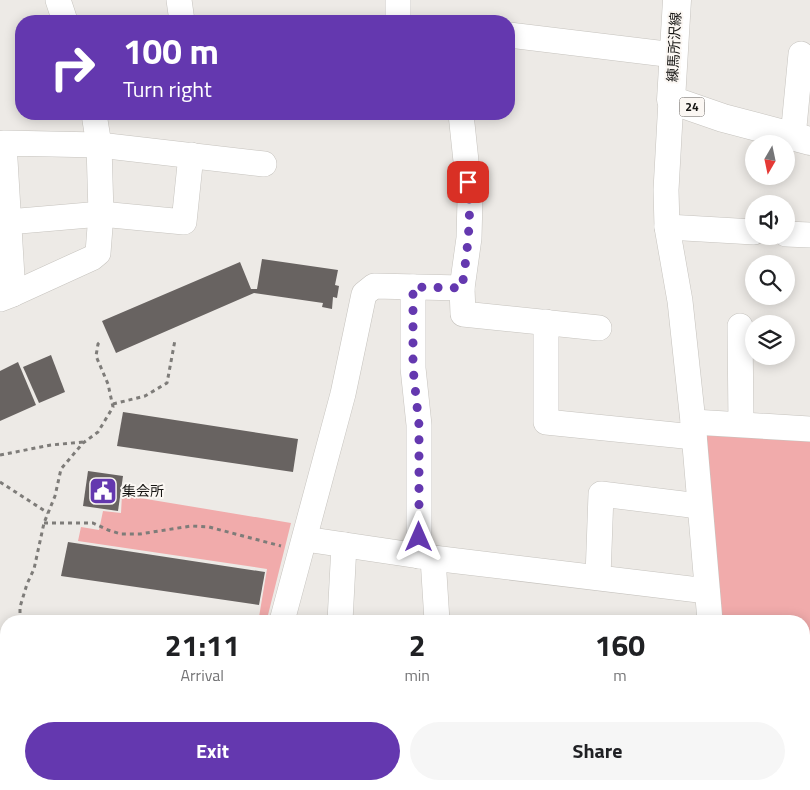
<!DOCTYPE html>
<html lang="en">
<head>
<meta charset="utf-8">
<style>
  :root { --surface:#fff; --page:#f6f6f6; --text:#202124; --muted:#757577; --accent:#6438af }
  body { margin:0; font-family:"Titillium Web","Noto Sans JP",sans-serif; background:var(--page); color:var(--text); height:100vh; display:flex; flex-direction:column; font-size:19px; white-space:nowrap }
  * { box-sizing:border-box; margin:0 }
  p { font-size:16px; color:var(--muted) }
  .icon { flex:none; width:28px; height:28px; fill:none; stroke:currentColor; stroke-width:2; stroke-linecap:round; stroke-linejoin:round }
  .map { position:relative; flex:1; overflow:hidden }
  .drawer { position:absolute; left:0px; top:615px; width:810px; height:175px; display:flex; flex-direction:column; background:var(--surface); border-radius:20px 20px 0 0; box-shadow:0 2px 12px #0003 }
  .drawer>* { flex:none }
  .guide { position:absolute; left:15px; top:15px; width:500px; height:105px; border-radius:20px; box-shadow:0 2px 12px #0003; background:#6438af; color:#fff; overflow:hidden }
  .needle { width:32px; rotate:189deg }
  .buttons { position:absolute; left:745px; top:135px; display:grid; gap:10px }
  .buttons a { display:grid; place-items:center; width:50px; height:50px; border-radius:50%; background:var(--surface); box-shadow:0 2px 12px #0003; font-size:25px }
  .pin { position:absolute; display:grid; place-items:center; width:42px; height:42px; color:#fff; margin:-21px; border-radius:10px; box-shadow:0 2px 8px #0006 }
  .me { position:absolute; width:55px; margin:-28px; rotate:0deg; stroke-linejoin:round; filter:drop-shadow(0 0 4px #0008) }
  .turn { display:flex; align-items:center; gap:18px; height:105px; padding:0 25px; font-size:22px }
  .turn .icon { width:65px; height:65px; stroke-width:2.5 }
  .turn b { display:block; font-size:35px; line-height:42px }
  .eta { display:flex; justify-content:space-evenly; align-items:center; height:85px; text-align:center }
  .eta b { font-size:30px; font-weight:700; line-height:35px }
  .cta { display:flex; gap:10px; margin-top:auto; padding:10px 25px }
  .cta a { flex:1; height:58px; border-radius:30px; background:var(--accent); color:#fff; font-size:20px; font-weight:700; line-height:58px; text-align:center }
  .cta a+a { background:var(--page); color:var(--text) }
  .map>svg:first-child { display:block }
</style>
</head>
<body>
<div class="map">
<svg width="810" height="790" viewBox="0 0 810 790">
  <rect width="100%" height="100%" fill="#edeae6"/>
  <g fill="#f1abab">
    <path d="M704,428L810,436V635L804,634V621H721Z"/>
    <path d="M122,495L291,523L267,619L259,617L267,569L78,541L81,527L99,530L103,511L121,513Z"/>
    <path d="M52,784H223L215,787L210,786L52,787Z"/>
  </g>
  <g fill="#686361">
    <path d="M262,259L338,270L335,285L339,286L337,298L333,297L332,309L322,307L323,303L254,293L116,353L102,321L240,262L251,289H257Z"/>
    <path d="M51,355L65,392L39,403L23,367Z"/>
    <path d="M18,362L36,405L0,421V371Z"/>
    <path d="M123,412L298,439L293,472L117,446Z"/>
    <path d="M88,471L123,476L118,511L83,506Z"/>
    <path d="M68,542L265,572L259,605L61,576Z"/>
  </g>
  <g fill="none" stroke-linecap="round" stroke-linejoin="round">
    <defs>
      <g id="minor">
        <path d="M58,0L65,21"/>
        <path d="M179,0L182,21"/>
        <path d="M398,21V0"/>
        <path d="M509,35L674,55"/>
        <path d="M671,100L666,190L667,227L680,301L693,422L710,621"/>
        <path d="M461,114L470,199L469,238L462,288L463,314L599,328"/>
        <path d="M793,137L801,54"/>
        <path d="M8,222L101,214L184,222L191,155"/>
        <path d="M667,227L754,232"/>
        <path d="M786,234L810,235"/>
        <path d="M413,287V368L419,425V556"/>
        <path d="M13,294L92,258L98,253L101,214L99,145L94,114"/>
        <path d="M0,299L13,294L4,143L99,145L264,164"/>
        <path d="M546,322V422L694,437"/>
        <path d="M740,326L741,424"/>
        <path d="M693,422L810,429"/>
        <path d="M305,539L433,558L707,591"/>
        <path d="M433,558L437,621"/>
        <path d="M598,577L601,494L699,506"/>
        <path d="M282,621L343,394L364,294L374,286L462,288"/>
        <path d="M340,621L344,545"/>
        <path d="M804,781H810"/>
        <path d="M223,790L232,784"/>
        <path d="M331,790L332,784"/>
        <path d="M408,790L680,786L743,784"/>
      </g>
      <path id="major" d="M677,0L671,100L723,118L810,141"/>
    </defs>
    <use href="#minor" stroke="#c6c3be" stroke-width="26"/>
    <use href="#major" stroke="#c6c3be" stroke-width="29"/>
    <g stroke="#7e7c79" stroke-width="3" stroke-dasharray="4 4" stroke-linecap="butt">
      <path d="M113,404L145,396L167,383L175,340"/>
      <path d="M0,455L51,445L83,442"/>
      <path d="M0,482L48,513"/>
      <path d="M44,523H93L108,530L121,534H140L191,526L209,527L281,546"/>
      <path d="M20,621V607L27,584L34,569L44,523L55,496L61,469L83,443L98,432L113,407L108,384L96,356L98,344L100,342"/>
      <path d="M804,634L810,635"/>
    </g>
    <use href="#minor" stroke="#fff" stroke-width="25"/>
    <use href="#major" stroke="#fff" stroke-width="28"/>
  </g>
  <g fill="none" stroke-linecap="round" stroke-linejoin="round">
    <path stroke="#6438af" stroke-width="9" stroke-dasharray="0 16.2" d="M419,537V425L413,368V287L462,288C467,252 472,218 468,182"/>
  </g>
  <defs>
    <symbol id="civic-square" viewBox="-11 -11 22 22"><rect x="-9" y="-9" width="18" height="18" rx="4" fill="#6438af" stroke="#fbf7f3"/><path d="M-.6-6.5H3V-4.5H.6V-3L4-1V1h2V6H-6V1h2V-1L-.6-3ZM-1.2 2.5V6h2.4V2.5Z" fill="#fff"/></symbol>
  </defs>
  <g fill-rule="evenodd">
    <use href="#civic-square" x="87" y="475" width="32" height="32"/>
  </g>
  <g text-anchor="middle" stroke-width="4" stroke-linejoin="round" paint-order="stroke">
    <rect fill="#fbf7f3" stroke="#5b5956" stroke-width="1" x="679.5" y="97.5" width="25" height="19" rx="4"/>
    <g font-size="12" font-weight="bold" fill="#161513">
      <text x="692" y="111">24</text>
    </g>
    <g font-size="14" fill="#161513" stroke="#fbf7f3">
      <text transform="translate(674 47) rotate(-87)" y="5">練馬所沢線</text>
    </g>
    <g font-size="14" fill="#161513" stroke="#fbf7f3" text-anchor="start">
      <text x="122" y="496">集会所</text>
    </g>
  </g>
</svg>
<div class="buttons">
<a><svg class="needle" viewBox="-14 -14 28 28"><path d="M0-13l5 13h-10z" fill="#e53935"/><path d="M0 13l5-13h-10z" fill="#757577"/></svg></a>
<a><svg class="icon" aria-label="sound" viewBox="0 0 24 24"><path d="M4 9h4l5-4v14l-5-4H4zM17 9q2 3 0 6"/></svg></a>
<a><svg class="icon" aria-label="search" viewBox="0 0 24 24"><circle cx="10" cy="10" r="6"/><path d="M15 15l6 6"/></svg></a>
<a><svg class="icon" aria-label="layers" viewBox="0 0 24 24"><path d="M12 4l9 5-9 5-9-5zM3 14l9 5 9-5"/></svg></a>
</div>
<div class="pin" style="left:468px;top:182px;background:#d93025"><svg class="icon" aria-label="arrive" viewBox="0 0 24 24"><path d="M6 21V4h12l-3 4 3 4H6"/></svg></div>
<svg class="me" style="left:419px;top:537px" viewBox="-20 -20 40 40"><path d="M0-17L14 15 0 8-14 15z" fill="#6438af" stroke="#fff" stroke-width="4"/></svg>
<div class="guide">
<div class="turn"><svg class="icon" aria-label="right" viewBox="0 0 24 24"><path d="M7 20v-9h11M14 6l5 5-5 5"/></svg><div><b>100 m</b>Turn right</div></div>
</div>
<section class="drawer">
<div class="eta">
<div><b>21:11</b><p>Arrival</p></div>
<div><b>2</b><p>min</p></div>
<div><b>160</b><p>m</p></div>
</div>
<div class="cta"><a>Exit</a><a>Share</a></div>
</section>
</div>
</body>
</html>
